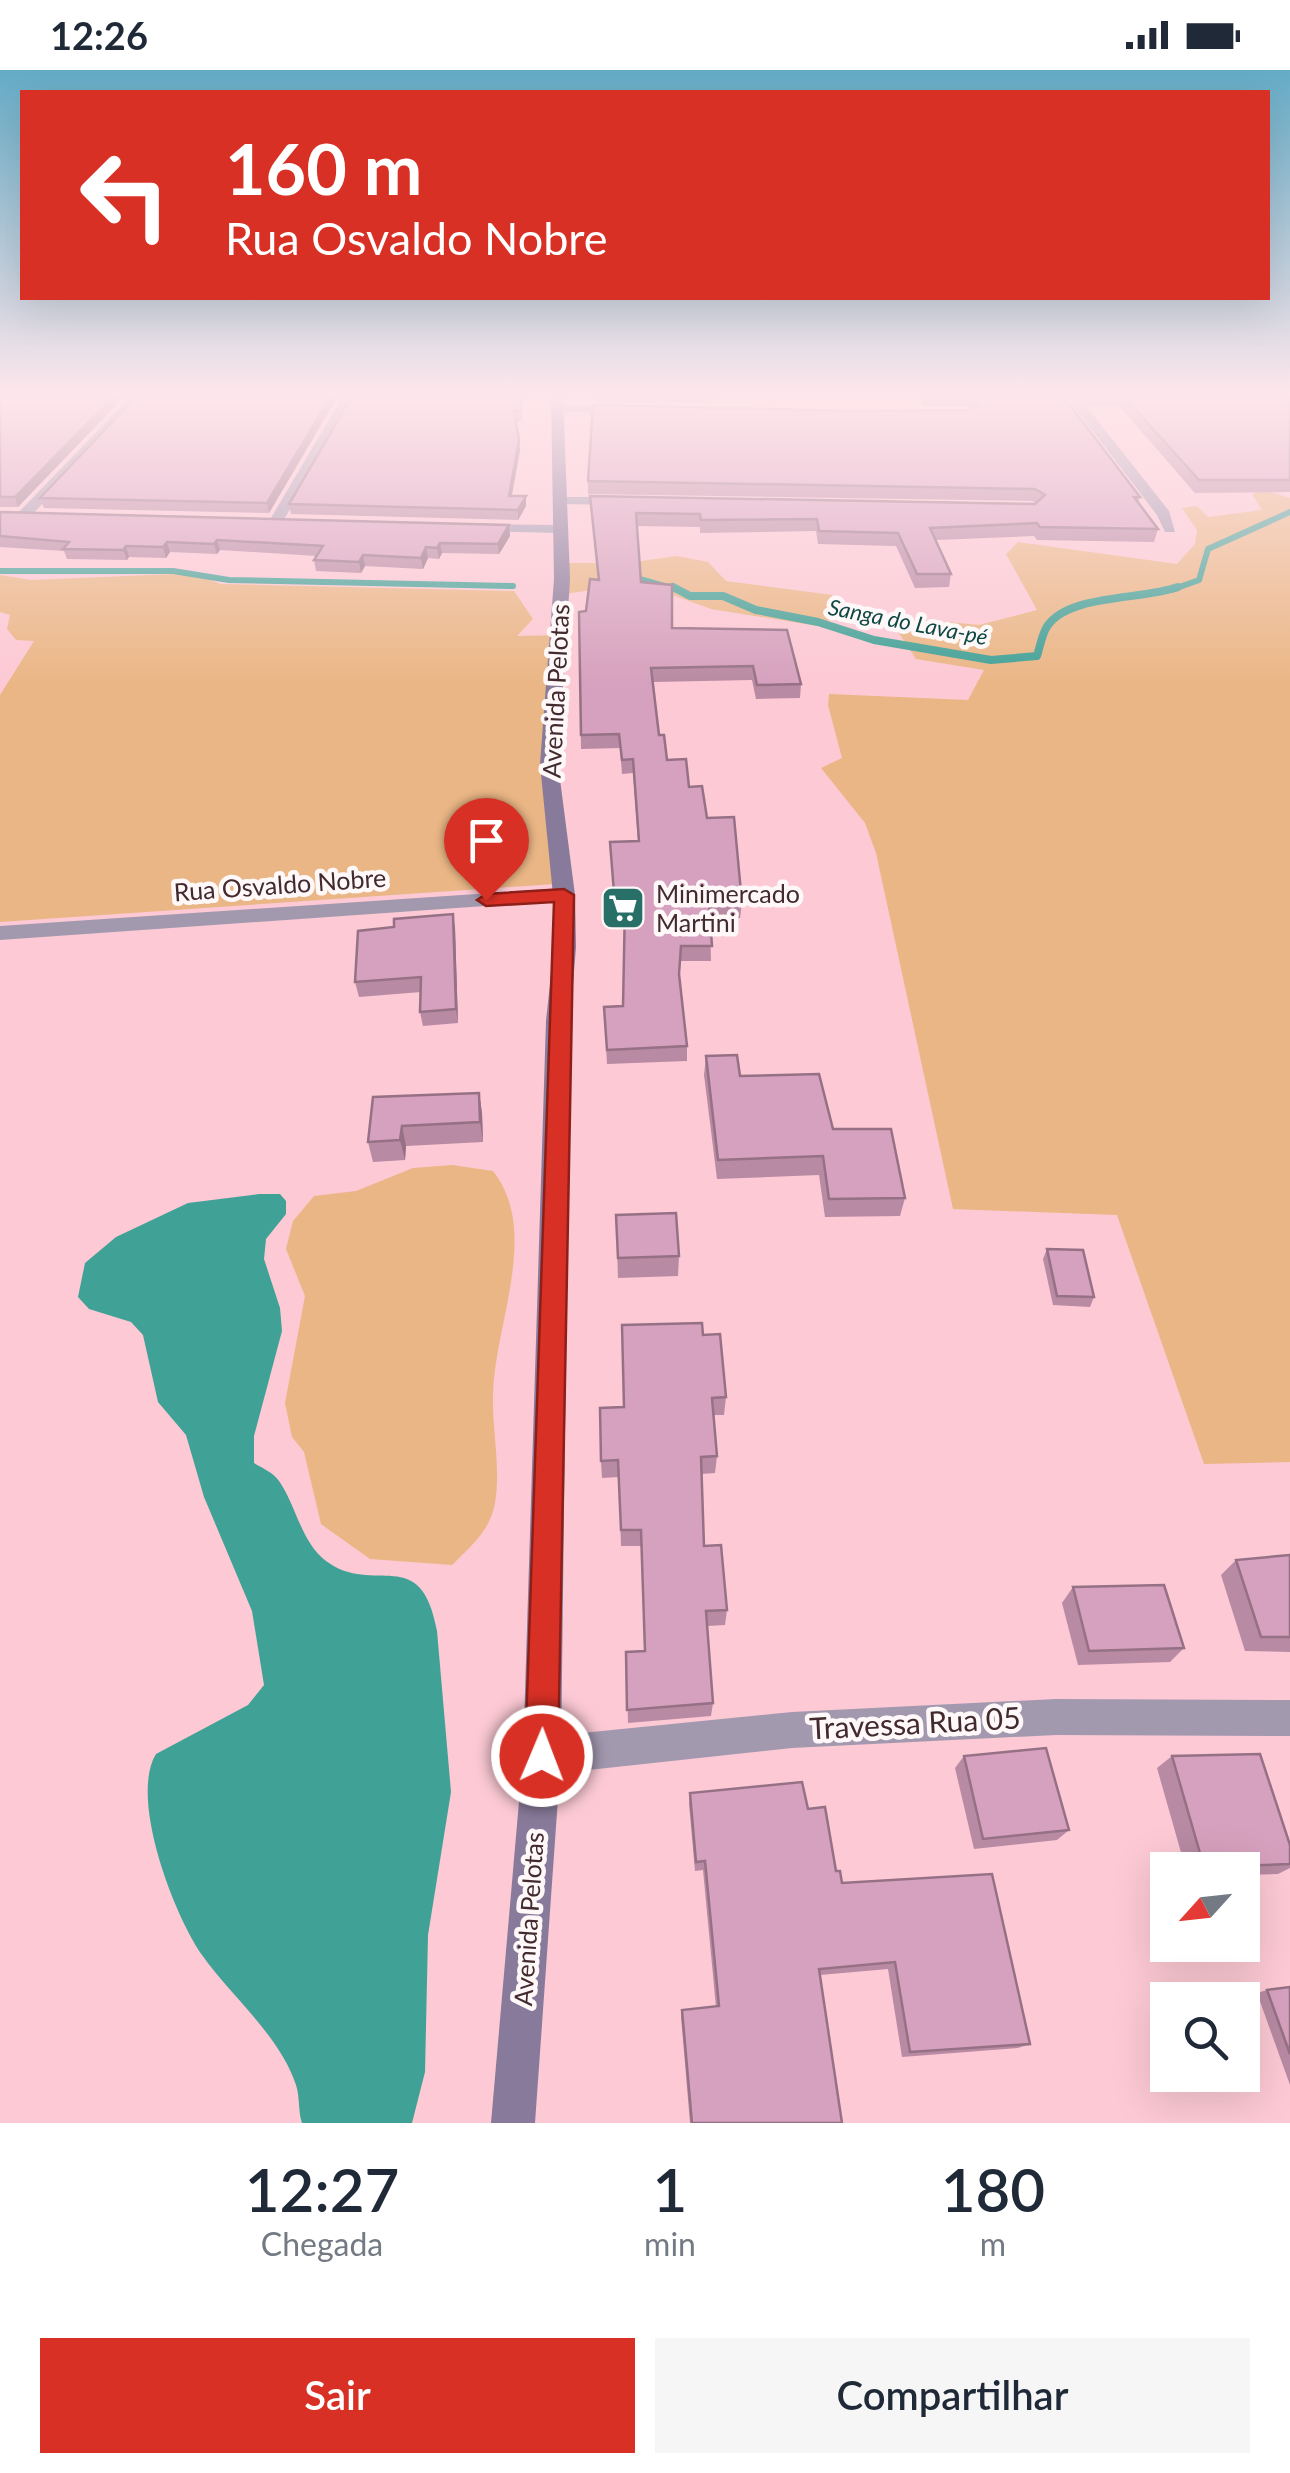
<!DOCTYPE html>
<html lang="pt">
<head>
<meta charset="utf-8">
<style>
  :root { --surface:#fff; --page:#f6f6f7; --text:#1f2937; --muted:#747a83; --accent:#d93025 }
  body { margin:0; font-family:Lato,sans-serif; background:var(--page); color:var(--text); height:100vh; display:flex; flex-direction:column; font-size:38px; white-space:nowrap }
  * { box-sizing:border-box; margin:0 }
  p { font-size:32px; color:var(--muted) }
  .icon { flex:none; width:55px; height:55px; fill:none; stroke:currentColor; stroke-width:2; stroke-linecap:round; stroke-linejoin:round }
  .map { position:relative; height:2053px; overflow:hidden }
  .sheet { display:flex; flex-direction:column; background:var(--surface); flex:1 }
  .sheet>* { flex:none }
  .hud { position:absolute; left:20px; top:20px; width:1250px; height:210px; border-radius:0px; box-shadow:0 10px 40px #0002; background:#d93025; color:#fff; overflow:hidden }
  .needle { width:65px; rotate:243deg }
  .buttons { position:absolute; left:1150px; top:1782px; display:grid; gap:20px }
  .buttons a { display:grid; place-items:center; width:110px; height:110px; border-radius:0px; background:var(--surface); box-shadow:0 10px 40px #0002; font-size:50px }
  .pin { position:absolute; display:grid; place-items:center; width:85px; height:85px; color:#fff; margin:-102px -42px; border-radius:50% 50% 50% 0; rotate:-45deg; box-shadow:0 0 10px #0007 }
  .pin .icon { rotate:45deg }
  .me { position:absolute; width:110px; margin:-55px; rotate:1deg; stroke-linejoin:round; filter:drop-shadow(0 0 8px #0008) }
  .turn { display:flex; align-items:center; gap:35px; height:210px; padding:0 40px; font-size:45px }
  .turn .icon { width:130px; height:130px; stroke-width:2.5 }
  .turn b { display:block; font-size:70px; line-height:85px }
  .eta { display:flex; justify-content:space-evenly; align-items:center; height:170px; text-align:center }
  .eta b { font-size:60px; font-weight:600; line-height:70px }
  .primary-button { display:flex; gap:20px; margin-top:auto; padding:20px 40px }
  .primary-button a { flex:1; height:115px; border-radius:0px; background:var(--accent); color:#fff; font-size:40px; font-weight:600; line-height:115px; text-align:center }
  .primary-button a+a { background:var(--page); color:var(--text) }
  .status { display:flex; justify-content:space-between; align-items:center; height:70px; padding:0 50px; background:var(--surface); direction:ltr }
  .status svg { height:28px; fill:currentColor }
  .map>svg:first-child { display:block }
</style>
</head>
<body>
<div class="status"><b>12:26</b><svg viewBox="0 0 49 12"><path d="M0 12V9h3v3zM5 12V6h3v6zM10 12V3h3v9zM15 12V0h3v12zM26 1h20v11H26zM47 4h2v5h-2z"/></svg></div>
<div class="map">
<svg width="1290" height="2053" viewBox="0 0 1290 2053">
  <rect width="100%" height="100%" fill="#fcc9d4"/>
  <g fill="#eab685">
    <path d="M1264,420L1290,428V1392L1204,1394L1117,1145L953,1139L876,783L865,753L821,698L842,688L828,635L829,624L968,630L984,600L916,589L893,554L915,549L979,555L1037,540L1006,484L1018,472L1177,494L1195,474L1197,460L1182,438L1197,436L1208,447L1262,440L1252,424Z"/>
    <path d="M677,486L708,492L726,511L832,525L836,539L824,557L711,539L661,521L599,519L564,524V493H627Z"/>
    <path d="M174,504L196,505L221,514L514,521L533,549L517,566L562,565L555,814L0,852V625L34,571L16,570L7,559L10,545L0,542V505L31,510Z"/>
    <path d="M452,1095L493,1101C541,1162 494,1255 493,1325C492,1361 501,1397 495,1433C490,1461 471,1476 452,1495L370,1489L321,1454L304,1382L292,1367L285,1333L305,1226L286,1179L293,1151L314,1126L356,1121L413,1098Z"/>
  </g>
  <path fill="#40a196" d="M259,1124H280L286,1131V1144L266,1169L264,1189L280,1238L282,1261L254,1366V1393C262,1398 274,1403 279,1411C296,1435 301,1472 326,1491C374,1527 421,1472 437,1561L451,1722L428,1865L425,2002L412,2053H302C298,2041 300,2027 296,2015C280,1966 231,1926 202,1885C174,1845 129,1728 156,1684L248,1635L264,1615L252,1541L204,1427L186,1365L158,1332L143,1265L131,1252L89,1239L78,1227L85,1193L116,1167L188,1133Z"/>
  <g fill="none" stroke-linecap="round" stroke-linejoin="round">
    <g stroke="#40a196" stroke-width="6">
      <path d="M0,501H173L229,510L513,516"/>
      <path d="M629,506L678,520"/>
      <path d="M1171,520L1199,510L1208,479L1290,442"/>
    </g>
    <path stroke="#40a196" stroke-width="8" d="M673,517L690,526H723L756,540L818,552L874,570L991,590L1037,586C1040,577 1042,563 1048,555C1071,524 1142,530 1178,517"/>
    <g fill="#a299af" fill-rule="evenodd">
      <path d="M131,326H144L28,449H18V443Z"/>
      <path d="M343,326H355L282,453L270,456L268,453Z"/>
      <path d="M1066,326L1159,328L1155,335L1086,336L1169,441L1175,462H1165L1157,445Z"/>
      <path d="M553,335H627L633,339L627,343L557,342Z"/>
      <path d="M554,427H624L631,431L624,435L559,434L554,433Z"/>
      <path d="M469,454L559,455L566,459L559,463L474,461L467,457Z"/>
      <path d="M564,818L572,820L575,825L572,830L0,870V856Z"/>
      <path d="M1056,1629L1290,1630V1666L1056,1665L792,1678L542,1705L529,1699L523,1686L529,1673L542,1667L792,1642Z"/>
    </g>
    <path fill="#887a9a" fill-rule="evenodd" d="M551,326H563L570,509L558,694L575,825L576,877L570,951L561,1686L535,2053H491L523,1686L546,951L554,877L553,825L540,694L554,509Z"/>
  </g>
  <g fill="#b88aa3">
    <path d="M0,326L18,437H0Z"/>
    <path d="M338,326L269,443L44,438L40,428Z"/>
    <path d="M522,326V351H516L520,380L511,426H526V436L518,450L291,444L289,434Z"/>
    <path d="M595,326H717L716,333L595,332Z"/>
    <path d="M918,326H1063L1140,427L1138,433L1158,459L1154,472L1037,470L1034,466L936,470L951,504L949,517L915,518L896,476L818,474L816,461L700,463V457L637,456L641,512L672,558L801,614L800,628L756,629L752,610L653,612L659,665L667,690L689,717L707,748L742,833L740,848H710L711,891H680L679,906L687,976V991L607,994L604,937L623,936L624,849H615L611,786L638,771L633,703L622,704L620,678L581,679L579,542L586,541L598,510L590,426L1036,433L1032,431L588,424V411L856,341L971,339L967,336H923Z"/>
    <path d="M1290,326V422L1195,423L1121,338L1124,327Z"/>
    <path d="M0,442L509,455L510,466L499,484L442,483L439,489L428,488L423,499L365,496L361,503L316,501L314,490L317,486L220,480L217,484L170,482L166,488L129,487L127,490L67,489L64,481L0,477Z"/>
    <path d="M455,858L458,953L423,956L420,942L421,922L359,927L355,912Z"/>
    <path d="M706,986L833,1059L905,1128L900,1146L825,1147L819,1105L717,1109L704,1005Z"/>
    <path d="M479,1023L482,1043L483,1072L406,1076L405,1090L373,1092L368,1072L373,1027Z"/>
    <path d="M616,1145L679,1186L678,1206L618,1208Z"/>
    <path d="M1047,1179L1094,1227L1090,1237L1053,1235L1043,1189Z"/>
    <path d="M703,1265L726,1327L724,1345H713L717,1386L715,1403L701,1404L704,1476L727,1540L725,1555L707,1556L713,1633L711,1646L628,1653L626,1582L645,1581L641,1476H621L619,1407L602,1408L601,1391L624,1337Z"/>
    <path d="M1290,1485V1582L1245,1581L1221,1505L1236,1490Z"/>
    <path d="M1073,1517L1184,1578L1170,1592L1078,1595L1062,1533Z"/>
    <path d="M964,1686L1069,1760L1057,1770L974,1779L955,1698Z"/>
    <path d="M1172,1686L1290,1775V1798L1278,1804L1242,1805V1800H1186L1157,1698Z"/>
    <path d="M690,1723L808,1739L842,1813L1030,1974L1018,1978L902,1987L888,1899L820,1905L842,2053H690L681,1946L682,1940L716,1937L703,1800L695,1801L689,1734Z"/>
    <path d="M1290,1917V2015L1257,1923L1267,1920Z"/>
  </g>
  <g fill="#967185">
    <path d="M114,326H125L18,437L15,427Z"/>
    <path d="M331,326H338L269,443L267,433Z"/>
    <path d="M519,370L520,380L510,436L509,426Z"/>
    <path d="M526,426V436L518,450V440Z"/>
    <path d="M509,455L510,466L499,484L498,474Z"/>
    <path d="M217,470L220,480L217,484L214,474Z"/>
    <path d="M167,472L170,482L166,488L163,477Z"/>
    <path d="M440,473L442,483L439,489L437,478Z"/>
    <path d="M126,476L129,487L127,490L123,480Z"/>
    <path d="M426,477L428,488L423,499L421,488Z"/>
    <path d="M363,485L365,496L361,503L359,492Z"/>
    <path d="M453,844L455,858L458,953L456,939Z"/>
    <path d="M479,1023L482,1043L483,1072L480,1052Z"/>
    <path d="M402,1056L406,1076L405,1090L400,1070Z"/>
  </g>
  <g fill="#d6a1be" stroke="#967185" stroke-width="2.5">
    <path d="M0,326H114L15,427H0Z"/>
    <path d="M137,326H331L267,433L40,428Z"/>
    <path d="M352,326H521V341H514L519,370L509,426H526L518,440L289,434Z"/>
    <path d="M972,326H1063L1140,427H1134L1158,459L1040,457L1037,453L930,458L951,504H917L898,463L819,461L817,449L701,450L700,444L636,443L641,512L672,515V558L787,560L801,614L757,615L753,596L651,598L659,665H664L667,690L686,689L689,717L702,716L707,748L734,747L742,833L709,834L712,876H681L679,904L687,976L607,980L604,937L623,936L625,835H615L610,772L639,771L633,689L622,690L619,664L581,665L579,542L586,541L590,509L599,510L590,426L1035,434L1045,425L1035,419L588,411L593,335L856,341L969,340L977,336L979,331Z"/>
    <path d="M1290,326V410H1199L1124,327Z"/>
    <path d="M0,442L509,455L498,474L440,473L437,478L426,477L421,488L363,485L359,492L314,490L323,476L217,470L214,474L167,472L163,477L126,476L123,480L63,479L69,472L0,466Z"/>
    <path d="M453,844L456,939L420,942L421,907L355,912L358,861L394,857V849Z"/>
    <path d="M737,985L740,1006L819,1004L833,1059H891L905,1128L829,1129L823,1086L718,1090L706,986Z"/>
    <path d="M479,1023L480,1052L402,1056L400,1070L368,1072L373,1027Z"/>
    <path d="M676,1143L679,1186L618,1188L616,1145Z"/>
    <path d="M1047,1179L1083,1180L1094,1227L1057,1226Z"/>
    <path d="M702,1253L703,1265L720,1264L726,1327L712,1328L717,1386L701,1387L704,1476L721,1475L727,1540L706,1541L713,1633L627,1640L626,1582L645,1581L641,1460H621L618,1390L601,1391L600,1338L624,1337L622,1255Z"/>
    <path d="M1290,1485V1567H1261L1236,1490Z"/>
    <path d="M1164,1515L1184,1578L1089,1581L1073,1517Z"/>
    <path d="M1046,1678L1069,1760L983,1769L964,1686Z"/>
    <path d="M1260,1684L1290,1775V1794L1204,1797L1172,1686Z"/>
    <path d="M802,1712L808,1739L825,1737L836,1801H840L842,1813L992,1804L1030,1974L910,1982L895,1892L819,1899L842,2053H692L682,1940L719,1936L705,1791L696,1792L690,1723Z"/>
    <path d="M1290,1917V1984L1267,1920Z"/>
  </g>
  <linearGradient id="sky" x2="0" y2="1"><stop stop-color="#65acc7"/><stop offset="0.53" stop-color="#fee7ec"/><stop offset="1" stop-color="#fee7ec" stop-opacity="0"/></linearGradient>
  <rect width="1290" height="614" fill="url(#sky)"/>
  <path fill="#d93025" stroke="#8d1f18" stroke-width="2.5" d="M564,819L574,825L558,1686L553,1698L542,1703L530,1698L525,1686L554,832L486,836L477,830L486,824Z"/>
  <defs>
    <symbol id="supermarket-square" viewBox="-11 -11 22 22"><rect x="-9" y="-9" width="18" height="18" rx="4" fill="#286f67" stroke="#fef8f9"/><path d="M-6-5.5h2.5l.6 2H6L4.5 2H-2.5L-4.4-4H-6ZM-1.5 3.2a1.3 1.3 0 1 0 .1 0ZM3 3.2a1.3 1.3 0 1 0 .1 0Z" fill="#fff"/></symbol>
  </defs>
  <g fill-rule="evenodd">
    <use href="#supermarket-square" x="598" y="813" width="50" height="50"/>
  </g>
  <g text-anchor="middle" stroke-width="9" stroke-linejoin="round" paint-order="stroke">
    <g font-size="22" font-style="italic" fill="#0e4842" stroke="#fef8f9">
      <text transform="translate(908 552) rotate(11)" y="8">Sanga do Lava-pé</text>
    </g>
    <g font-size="25" fill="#422a2f" stroke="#fef8f9">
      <text transform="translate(556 621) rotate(-87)" y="9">Avenida Pelotas</text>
      <text transform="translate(280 815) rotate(-4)" y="9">Rua Osvaldo Nobre</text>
      <text transform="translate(529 1849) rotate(-86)" y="9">Avenida Pelotas</text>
    </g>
    <g font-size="25" fill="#422a2f" stroke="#fef8f9" text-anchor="start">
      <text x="656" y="833">Minimercado<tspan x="656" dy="29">Martini</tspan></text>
    </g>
    <g font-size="30" fill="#422a2f" stroke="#fef8f9">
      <text transform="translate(915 1654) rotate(-3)" y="10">Travessa Rua 05</text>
    </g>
  </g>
</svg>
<div class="buttons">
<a><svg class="needle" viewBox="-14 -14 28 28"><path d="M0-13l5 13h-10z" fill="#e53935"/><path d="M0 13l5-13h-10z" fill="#747a83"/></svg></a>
<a><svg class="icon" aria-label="search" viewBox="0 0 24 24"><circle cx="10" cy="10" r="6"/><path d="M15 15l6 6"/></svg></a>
</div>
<div class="pin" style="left:486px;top:830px;background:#d93025"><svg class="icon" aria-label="arrive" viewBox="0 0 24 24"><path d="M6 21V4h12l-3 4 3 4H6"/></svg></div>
<svg class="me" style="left:542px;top:1686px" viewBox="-20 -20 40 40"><circle r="17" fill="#d93025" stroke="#fff" stroke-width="3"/><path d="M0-11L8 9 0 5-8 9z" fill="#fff"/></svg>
<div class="hud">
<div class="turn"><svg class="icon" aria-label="left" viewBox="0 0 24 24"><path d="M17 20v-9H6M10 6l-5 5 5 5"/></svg><div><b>160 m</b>Rua Osvaldo Nobre</div></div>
</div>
</div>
<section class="sheet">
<div class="eta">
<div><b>12:27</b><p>Chegada</p></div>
<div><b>1</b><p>min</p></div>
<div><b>180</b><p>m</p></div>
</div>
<div class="primary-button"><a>Sair</a><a>Compartilhar</a></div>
</section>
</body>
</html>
